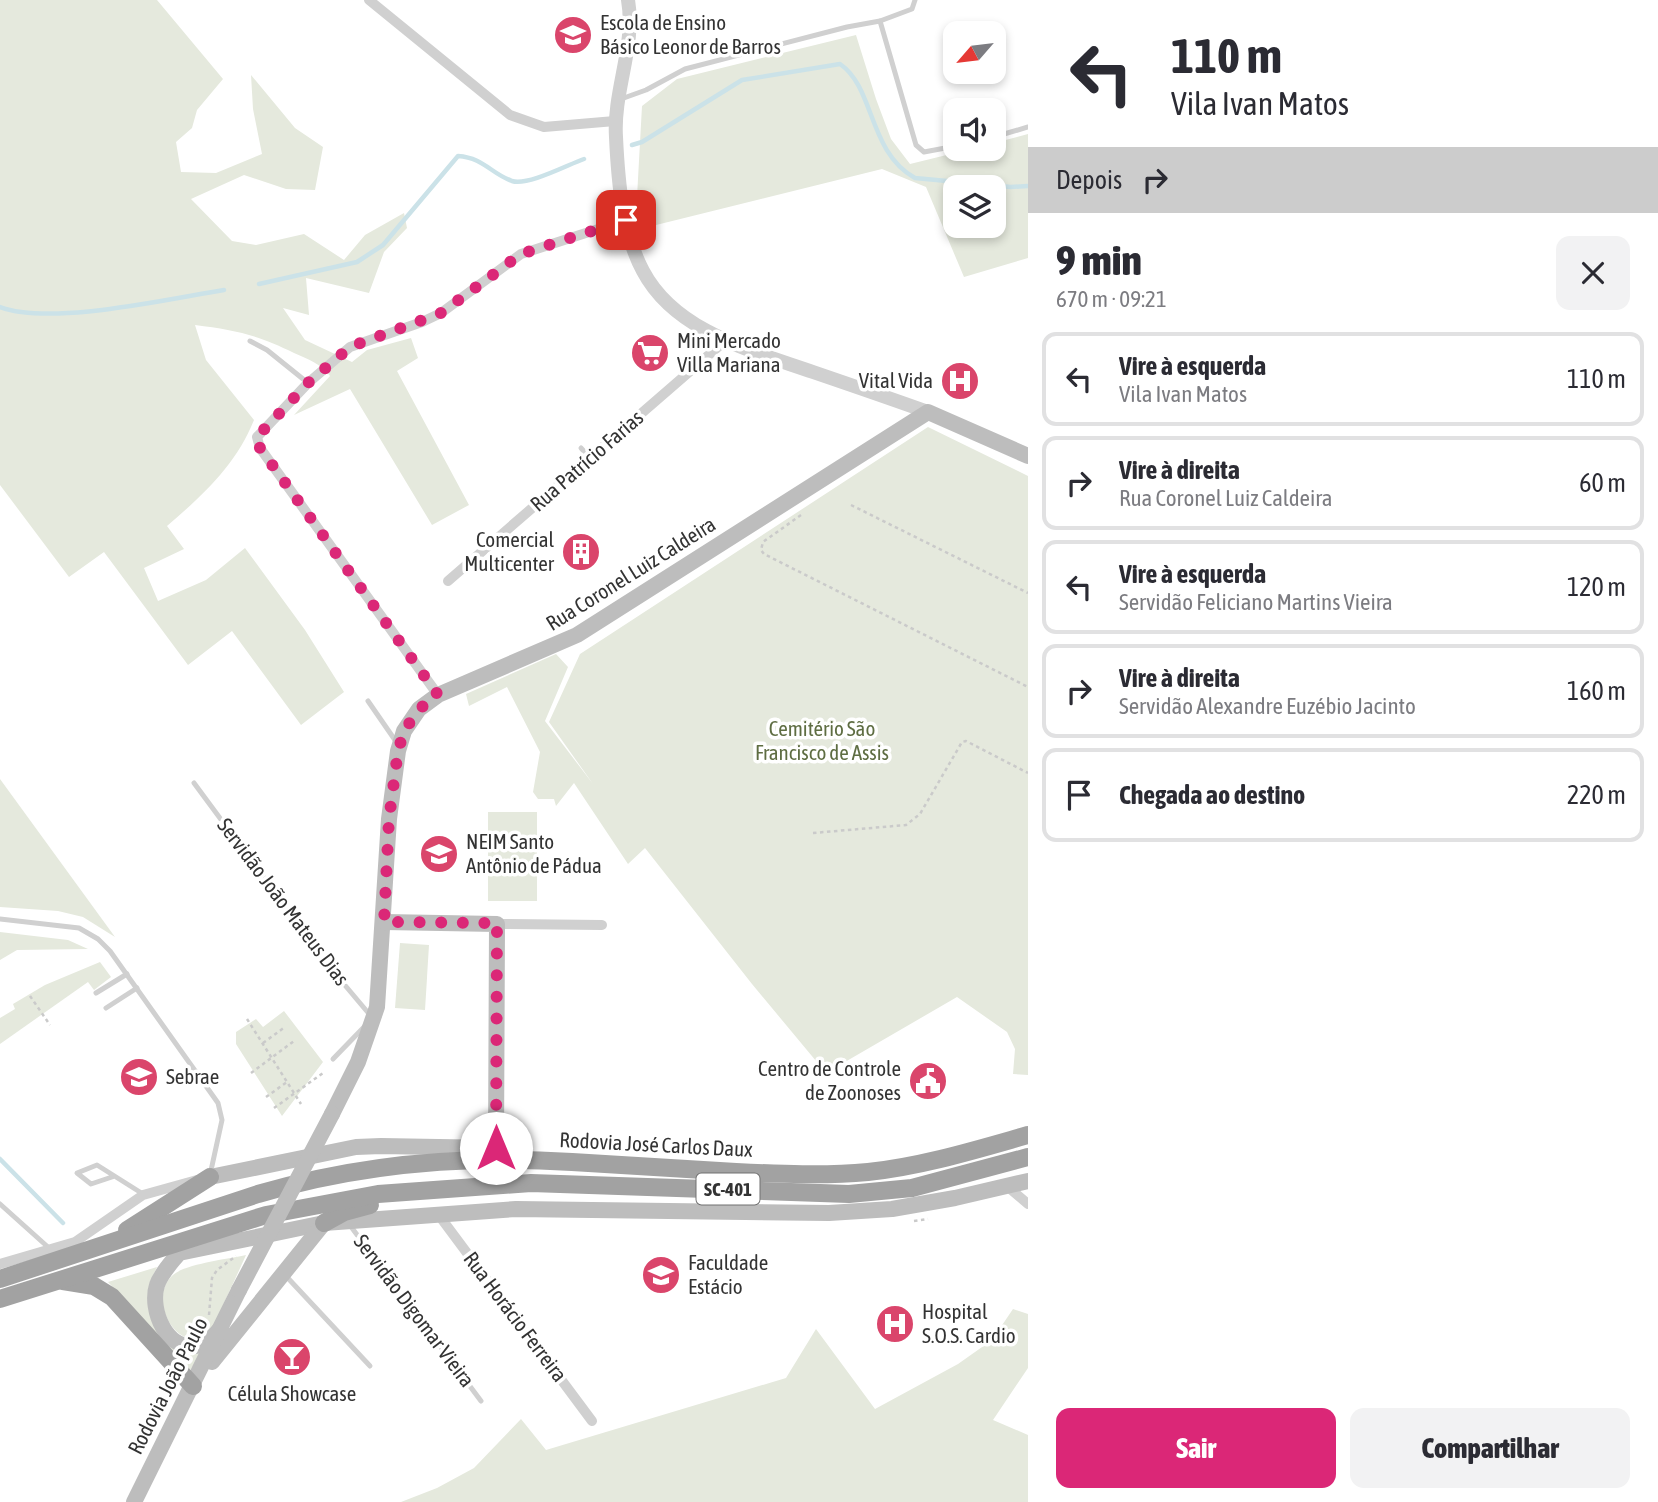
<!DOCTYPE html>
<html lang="pt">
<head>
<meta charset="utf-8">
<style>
  :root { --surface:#fff; --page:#f2f2f3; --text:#2b2b33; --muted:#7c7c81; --line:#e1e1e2; --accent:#db2777 }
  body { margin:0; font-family:"Asap Condensed",sans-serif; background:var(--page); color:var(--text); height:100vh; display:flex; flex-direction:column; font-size:26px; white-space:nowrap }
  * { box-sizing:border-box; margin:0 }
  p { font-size:23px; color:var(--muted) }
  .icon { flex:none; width:38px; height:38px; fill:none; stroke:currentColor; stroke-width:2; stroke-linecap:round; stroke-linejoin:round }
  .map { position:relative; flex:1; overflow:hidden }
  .details { display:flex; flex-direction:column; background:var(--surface); width:630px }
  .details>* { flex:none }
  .guide { background:#fff; color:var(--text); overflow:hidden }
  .needle { width:46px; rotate:242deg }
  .fabs { position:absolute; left:943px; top:21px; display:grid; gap:14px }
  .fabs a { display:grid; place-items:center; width:63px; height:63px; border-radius:14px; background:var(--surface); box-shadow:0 4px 10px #0003; font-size:35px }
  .pin { position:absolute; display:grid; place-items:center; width:60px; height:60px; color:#fff; margin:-30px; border-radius:14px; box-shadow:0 4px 10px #0006 }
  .me { position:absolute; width:77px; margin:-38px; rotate:0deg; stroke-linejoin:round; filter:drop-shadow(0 0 5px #0008) }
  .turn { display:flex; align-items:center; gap:24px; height:147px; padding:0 28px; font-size:32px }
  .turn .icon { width:91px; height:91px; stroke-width:2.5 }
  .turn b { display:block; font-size:49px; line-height:60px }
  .then { display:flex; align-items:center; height:66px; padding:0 28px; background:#0003; gap:14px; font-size:26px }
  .round { display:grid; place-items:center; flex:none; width:74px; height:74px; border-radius:14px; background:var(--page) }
  .head { display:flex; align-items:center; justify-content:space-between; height:119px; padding:0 28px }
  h1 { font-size:42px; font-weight:800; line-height:52px }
  .action { display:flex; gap:14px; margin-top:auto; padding:14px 28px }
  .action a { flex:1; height:80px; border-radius:14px; background:var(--accent); color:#fff; font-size:28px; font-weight:800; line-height:80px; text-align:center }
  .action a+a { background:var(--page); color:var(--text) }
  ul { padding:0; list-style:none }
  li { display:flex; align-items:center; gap:21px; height:94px; margin:0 14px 10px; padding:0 14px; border:4px solid var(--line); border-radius:14px }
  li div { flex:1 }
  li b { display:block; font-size:26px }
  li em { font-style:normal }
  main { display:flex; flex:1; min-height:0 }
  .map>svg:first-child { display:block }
</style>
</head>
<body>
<main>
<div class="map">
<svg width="1028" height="1502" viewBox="0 0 1028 1502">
  <rect width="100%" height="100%" fill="#fff"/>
  <g fill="#e5e9dd" fill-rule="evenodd">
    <path d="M0,0H157L223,79L197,110L192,128L176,142L181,172L216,173L262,154L253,109L251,75L295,128L323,147L315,190L286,189L244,175L191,199L232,241L256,245L304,234L344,260L365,235L404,213L407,228L384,252L369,293L306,278L309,315L283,308L305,340L352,362L367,350L411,338L418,358L397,371L469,505L432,525L350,389L294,415L330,376C321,364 308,359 294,353C258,335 235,330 195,325L206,360L254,420C236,465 203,495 167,526L184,549L144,568L158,601L206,580L245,548L305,630L344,692L301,725L232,631L188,665L104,552L69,577L0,485Z"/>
    <path d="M856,35L876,99L891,139L910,164L971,149H994V143L1028,134V258L964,277L926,187L882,169L648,227L637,197L642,106L677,79ZM956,187H994V226H956Z"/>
    <path d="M928,427L1028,476V1075L1013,1074L1015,1049L1007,1032L957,997L826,1073L752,984L645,848L628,864L574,783L556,806L554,799H538L533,792L540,752L507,687L469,706L466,694L556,654L568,667L545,721L593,784L549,722L580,654Z"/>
    <path d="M0,779L115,937L83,917L58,911L0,907Z"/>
    <rect x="488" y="812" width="49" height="89"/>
    <path d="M0,932L68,940L88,949L17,950L0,960Z"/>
    <path d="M400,943L429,945L425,1010L395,1008Z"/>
    <path d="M100,962L111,977L94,990L88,982L0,1044V1018L15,1009L13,1004L45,985Z"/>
    <path d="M284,1011L323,1062L282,1116L236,1044V1032L256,1019L263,1027Z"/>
    <path d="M246,1255C238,1273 229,1292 221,1310C218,1316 216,1325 212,1329C184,1363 143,1301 173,1275C185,1264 228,1259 246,1255Z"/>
    <path d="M157,1267L149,1284L150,1315L154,1326L202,1353L190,1370L108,1282Z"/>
    <path d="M1013,1309L1028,1314V1368L993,1420L1028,1435V1502H401L437,1488L474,1468L521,1419L546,1450L786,1378L816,1329L875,1409L958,1364L992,1340Z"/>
  </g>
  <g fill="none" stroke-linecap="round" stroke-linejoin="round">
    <g stroke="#cbe2e8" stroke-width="4.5">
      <path d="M632,145L642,142L742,80L840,64C875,88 868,152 915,178L1011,187L1028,186"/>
      <path d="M259,284L357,262L383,245L458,156C484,158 490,173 512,181C528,186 567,165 584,159"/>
      <path d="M0,307C51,326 168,299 224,290"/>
      <path d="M0,1159L63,1223"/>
    </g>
    <g stroke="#cacaca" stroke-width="2.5" stroke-dasharray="3.5 3.5" stroke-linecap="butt">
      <path d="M851,505L1028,593"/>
      <path d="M801,515L763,542L761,550L764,554L1028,687"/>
      <path d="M813,833L906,825L920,814L962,742L966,741L1028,773"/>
      <path d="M30,996L50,1025"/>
      <path d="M247,1019L301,1104"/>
      <path d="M263,1043L285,1027"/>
      <path d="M251,1073L294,1041"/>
      <path d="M266,1097L287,1082"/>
      <path d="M274,1108L323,1073"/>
      <path d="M914,1221L928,1219"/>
      <path d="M209,1315L212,1278L217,1270L236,1256"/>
    </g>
    <g stroke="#d0d0d0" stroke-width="5">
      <path d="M880,21L912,9L915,0"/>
      <path d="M621,99L646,90L685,69L847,27L880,21L916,145L924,152L956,146"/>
      <path d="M994,137L1028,127"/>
      <path d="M250,341L267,350L308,383"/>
      <path d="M581,448L590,458"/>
      <path d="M368,701L397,743"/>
      <path d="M194,783L333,971L370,1015"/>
      <path d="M0,919L79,928L98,939L110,951L218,1103L222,1120L210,1175"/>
      <path d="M96,993L127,974"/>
      <path d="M106,1008L137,988"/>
      <path d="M333,1059L365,1026"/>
      <path d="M112,1177L91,1184L77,1173L97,1165L143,1194"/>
      <path d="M0,1204L49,1248"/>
      <path d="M349,1224L481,1401"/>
      <path d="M285,1275L370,1366"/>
    </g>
    <g stroke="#d0d0d0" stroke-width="10">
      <path d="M369,0L510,115L544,127L615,121"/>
      <path d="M448,581L726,340"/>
      <path d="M438,695L260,448L257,437L308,383L350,347L422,322L441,313L521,254L626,220"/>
      <path d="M497,924L602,925"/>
      <path d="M1008,1187L1028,1204"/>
      <path d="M438,1214L592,1421"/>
      <path d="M0,1264L75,1242L143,1195L197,1180"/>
    </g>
    <path stroke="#d0d0d0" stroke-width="14" d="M628,0C636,46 613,91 616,137C618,180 622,232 643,271C675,332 753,351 813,372C851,385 889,398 928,412"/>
    <g stroke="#bdbdbd" stroke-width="16">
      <path d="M332,1114L358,1062L377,1007L389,819L398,751L404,731L419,709L438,695L577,635L928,412L1028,456"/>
      <path d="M210,1177L356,1147L381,1146L496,1148L497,924L384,922"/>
      <path d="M221,1328C215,1335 209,1342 200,1345C167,1354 149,1310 157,1285C161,1273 172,1262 179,1253L324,1223L516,1209L829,1213L892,1209L955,1198L1028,1181"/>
      <path d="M212,1362L324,1223"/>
      <path d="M134,1502L239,1290"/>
    </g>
    <g stroke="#a2a2a2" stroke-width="18">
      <path d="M324,1223L344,1212L370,1205"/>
      <path d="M127,1230L210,1177"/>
      <path d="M0,1279L258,1194C359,1164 467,1155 572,1162C627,1165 682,1169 736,1172C780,1174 825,1176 868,1172C923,1166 975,1150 1028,1135"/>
      <path d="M63,1281L94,1286L112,1297L193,1386"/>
      <path d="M0,1299L266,1215L378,1194L531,1183L849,1194L912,1188L1028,1157"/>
    </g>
    <path stroke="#bdbdbd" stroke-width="16" d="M239,1290L332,1114"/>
  </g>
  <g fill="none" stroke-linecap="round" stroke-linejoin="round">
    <path stroke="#db2777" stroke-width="12" stroke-dasharray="0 21.6" d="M496,1148L497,923L384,922L389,819L398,751L404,731L419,709L438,695L260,448L257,437L308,383L350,347L441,313L521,254L626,220"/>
  </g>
  <defs>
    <symbol id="school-disc" viewBox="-11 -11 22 22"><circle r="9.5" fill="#da456b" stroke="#fff"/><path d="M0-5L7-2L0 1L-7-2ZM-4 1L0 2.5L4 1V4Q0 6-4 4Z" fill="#fff"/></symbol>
    <symbol id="supermarket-disc" viewBox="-11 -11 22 22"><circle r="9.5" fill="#da456b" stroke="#fff"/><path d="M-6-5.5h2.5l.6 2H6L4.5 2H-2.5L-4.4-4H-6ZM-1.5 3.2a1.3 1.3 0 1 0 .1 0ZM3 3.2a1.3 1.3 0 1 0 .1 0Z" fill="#fff"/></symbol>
    <symbol id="hospital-disc" viewBox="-11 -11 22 22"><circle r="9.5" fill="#da456b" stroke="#fff"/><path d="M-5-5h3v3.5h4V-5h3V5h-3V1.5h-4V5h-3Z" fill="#fff"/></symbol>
    <symbol id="building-disc" viewBox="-11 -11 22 22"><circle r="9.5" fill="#da456b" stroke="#fff"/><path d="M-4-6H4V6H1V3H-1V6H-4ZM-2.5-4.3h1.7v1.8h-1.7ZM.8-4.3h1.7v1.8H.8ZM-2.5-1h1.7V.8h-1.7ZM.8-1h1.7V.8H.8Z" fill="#fff"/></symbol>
    <symbol id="university-disc" viewBox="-11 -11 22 22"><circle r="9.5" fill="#da456b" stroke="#fff"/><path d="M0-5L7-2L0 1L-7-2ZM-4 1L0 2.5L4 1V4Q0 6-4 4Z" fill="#fff"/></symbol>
    <symbol id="civic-disc" viewBox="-11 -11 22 22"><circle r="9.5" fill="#da456b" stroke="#fff"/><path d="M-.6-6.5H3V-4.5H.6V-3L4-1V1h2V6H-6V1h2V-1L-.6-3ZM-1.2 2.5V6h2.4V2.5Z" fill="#fff"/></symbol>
    <symbol id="bar-disc" viewBox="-11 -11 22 22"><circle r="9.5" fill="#da456b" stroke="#fff"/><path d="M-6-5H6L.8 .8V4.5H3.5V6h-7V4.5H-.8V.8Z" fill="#fff"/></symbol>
  </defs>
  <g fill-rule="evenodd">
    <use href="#school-disc" x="551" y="13" width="44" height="44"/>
    <use href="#supermarket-disc" x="628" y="331" width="44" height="44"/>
    <use href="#hospital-disc" x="938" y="359" width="44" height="44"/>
    <use href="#building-disc" x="559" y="530" width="44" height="44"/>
    <use href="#school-disc" x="417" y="832" width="44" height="44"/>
    <use href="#university-disc" x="117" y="1055" width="44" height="44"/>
    <use href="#civic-disc" x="906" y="1059" width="44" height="44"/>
    <use href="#university-disc" x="639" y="1253" width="44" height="44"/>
    <use href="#hospital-disc" x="873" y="1302" width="44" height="44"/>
    <use href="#bar-disc" x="270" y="1335" width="44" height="44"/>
  </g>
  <g text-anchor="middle" stroke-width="7" stroke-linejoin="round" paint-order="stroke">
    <rect fill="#fff" stroke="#707070" stroke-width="2" x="696.5" y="1173.5" width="63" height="31" rx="5"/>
    <g font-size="19" font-weight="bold" fill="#333">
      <text x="728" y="1196">SC-401</text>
    </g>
    <g font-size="21" fill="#333" stroke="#fff" text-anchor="start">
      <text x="600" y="30">Escola de Ensino<tspan x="600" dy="24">Básico Leonor de Barros</tspan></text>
      <text x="677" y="348">Mini Mercado<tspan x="677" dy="24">Villa Mariana</tspan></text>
      <text x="933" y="388" text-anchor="end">Vital Vida</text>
      <text x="554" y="547" text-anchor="end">Comercial<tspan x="554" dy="24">Multicenter</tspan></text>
      <text x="466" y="849">NEIM Santo<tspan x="466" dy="24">Antônio de Pádua</tspan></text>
      <text x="901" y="1076" text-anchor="end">Centro de Controle<tspan x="901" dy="24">de Zoonoses</tspan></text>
      <text x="166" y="1084">Sebrae</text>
      <text x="688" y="1270">Faculdade<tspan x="688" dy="24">Estácio</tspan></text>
      <text x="922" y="1319">Hospital<tspan x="922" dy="24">S.O.S. Cardio</tspan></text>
      <text x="292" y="1401" text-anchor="middle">Célula Showcase</text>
    </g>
    <g font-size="21" fill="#333" stroke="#fff">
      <text transform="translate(587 461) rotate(-41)" y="7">Rua Patrício Farias</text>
      <text transform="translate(631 574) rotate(-32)" y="7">Rua Coronel Luiz Caldeira</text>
      <text transform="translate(283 902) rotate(53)" y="7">Servidão João Mateus Dias</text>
      <text transform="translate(656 1145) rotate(3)" y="7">Rodovia José Carlos Daux</text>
      <text transform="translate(414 1311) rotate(53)" y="7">Servidão Digomar Vieira</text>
      <text transform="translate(515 1317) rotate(53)" y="7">Rua Horácio Ferreira</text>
      <text transform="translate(168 1386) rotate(-63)" y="7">Rodovia João Paulo</text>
    </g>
    <g font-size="21" fill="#5e6d42" stroke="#fff">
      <text x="822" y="736">Cemitério São<tspan x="822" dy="24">Francisco de Assis</tspan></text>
    </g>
  </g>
</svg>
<div class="fabs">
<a><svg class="needle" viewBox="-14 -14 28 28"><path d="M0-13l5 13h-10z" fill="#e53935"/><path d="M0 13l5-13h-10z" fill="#7c7c81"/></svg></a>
<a><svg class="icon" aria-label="sound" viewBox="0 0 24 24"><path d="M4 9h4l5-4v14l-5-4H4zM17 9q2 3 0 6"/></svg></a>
<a><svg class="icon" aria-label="layers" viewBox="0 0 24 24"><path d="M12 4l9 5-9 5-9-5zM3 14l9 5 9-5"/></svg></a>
</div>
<div class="pin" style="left:626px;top:220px;background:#d93025"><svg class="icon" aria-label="arrive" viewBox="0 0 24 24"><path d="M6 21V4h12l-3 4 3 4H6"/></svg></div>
<svg class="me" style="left:496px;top:1148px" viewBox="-20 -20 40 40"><circle r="19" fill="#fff"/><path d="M0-13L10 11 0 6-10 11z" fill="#db2777"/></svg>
</div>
<section class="details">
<div class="guide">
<div class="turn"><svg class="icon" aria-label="left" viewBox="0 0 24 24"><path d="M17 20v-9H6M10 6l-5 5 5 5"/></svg><div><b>110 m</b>Vila Ivan Matos</div></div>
<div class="then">Depois<svg class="icon" aria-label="right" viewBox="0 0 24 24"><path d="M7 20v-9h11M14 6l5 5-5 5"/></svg></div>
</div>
<div class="head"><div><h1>9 min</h1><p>670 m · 09:21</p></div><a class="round"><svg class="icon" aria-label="close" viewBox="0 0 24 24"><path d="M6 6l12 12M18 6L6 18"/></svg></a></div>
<ul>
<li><svg class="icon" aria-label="left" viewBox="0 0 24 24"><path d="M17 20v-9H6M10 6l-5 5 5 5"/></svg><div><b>Vire à esquerda</b><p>Vila Ivan Matos</p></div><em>110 m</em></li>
<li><svg class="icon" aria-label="right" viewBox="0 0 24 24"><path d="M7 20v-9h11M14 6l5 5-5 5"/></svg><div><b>Vire à direita</b><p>Rua Coronel Luiz Caldeira</p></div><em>60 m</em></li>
<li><svg class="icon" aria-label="left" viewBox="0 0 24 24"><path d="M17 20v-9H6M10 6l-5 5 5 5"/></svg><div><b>Vire à esquerda</b><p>Servidão Feliciano Martins Vieira</p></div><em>120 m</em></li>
<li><svg class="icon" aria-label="right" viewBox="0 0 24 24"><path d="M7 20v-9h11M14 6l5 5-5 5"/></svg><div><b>Vire à direita</b><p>Servidão Alexandre Euzébio Jacinto</p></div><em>160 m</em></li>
<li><svg class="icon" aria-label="arrive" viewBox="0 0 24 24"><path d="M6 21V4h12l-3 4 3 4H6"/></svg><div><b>Chegada ao destino</b></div><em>220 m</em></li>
</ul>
<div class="action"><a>Sair</a><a>Compartilhar</a></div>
</section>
</main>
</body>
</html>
